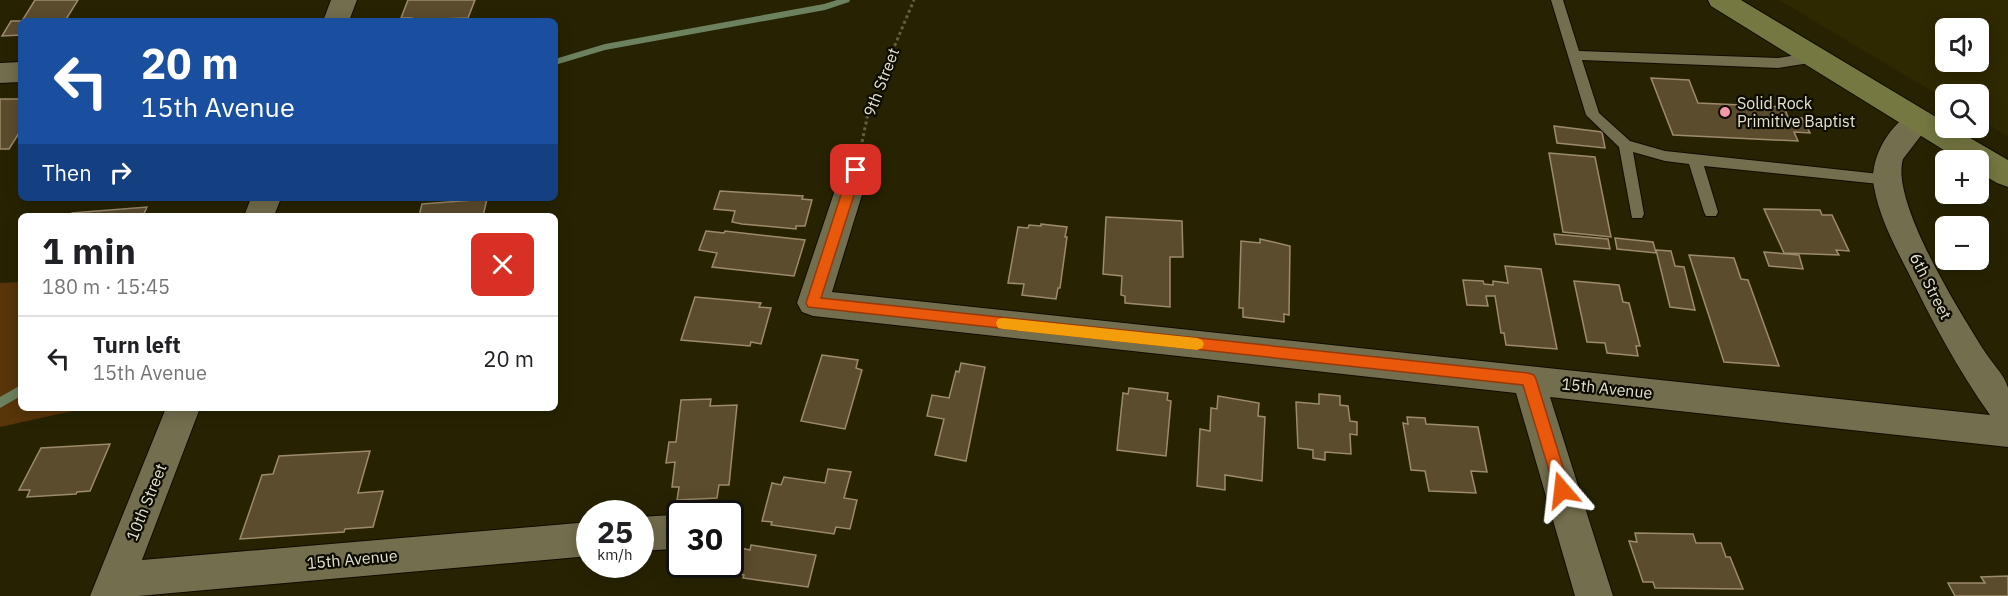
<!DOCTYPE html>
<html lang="en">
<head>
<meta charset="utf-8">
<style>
  :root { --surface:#fff; --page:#f6f6f6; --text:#202124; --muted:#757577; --line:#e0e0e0 }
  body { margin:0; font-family:"IBM Plex Sans",sans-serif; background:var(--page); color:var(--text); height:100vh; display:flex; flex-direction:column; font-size:22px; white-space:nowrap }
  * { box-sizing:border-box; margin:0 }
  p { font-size:20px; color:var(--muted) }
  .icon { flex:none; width:33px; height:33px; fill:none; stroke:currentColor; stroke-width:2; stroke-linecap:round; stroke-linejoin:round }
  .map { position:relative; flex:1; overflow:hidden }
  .panel { position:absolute; left:18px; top:213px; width:540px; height:198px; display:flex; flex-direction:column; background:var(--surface); border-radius:9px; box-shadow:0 3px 15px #0003 }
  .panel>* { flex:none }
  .hud { position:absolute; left:18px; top:18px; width:540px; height:183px; border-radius:9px; box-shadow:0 3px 15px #0003; background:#1a4fa0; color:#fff; overflow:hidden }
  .fabs { position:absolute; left:1935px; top:18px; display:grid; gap:12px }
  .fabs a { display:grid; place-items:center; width:54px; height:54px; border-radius:9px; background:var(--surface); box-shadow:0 3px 15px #0003; font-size:30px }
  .speed { position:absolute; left:576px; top:500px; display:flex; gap:12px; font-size:30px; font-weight:700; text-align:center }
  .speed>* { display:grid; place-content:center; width:78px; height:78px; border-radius:50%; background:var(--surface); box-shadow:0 3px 15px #0003; line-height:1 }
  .speed small { font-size:15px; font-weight:400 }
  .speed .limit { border:3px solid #111; border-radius:9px; background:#fff; color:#111 }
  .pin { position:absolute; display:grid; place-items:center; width:51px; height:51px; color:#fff; margin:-26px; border-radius:12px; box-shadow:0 3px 9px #0006 }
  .me { position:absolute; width:66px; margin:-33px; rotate:343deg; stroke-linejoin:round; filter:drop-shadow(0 0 4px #0008) }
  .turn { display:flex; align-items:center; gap:21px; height:126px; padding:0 24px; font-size:27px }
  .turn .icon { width:78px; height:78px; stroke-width:2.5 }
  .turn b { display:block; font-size:42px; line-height:51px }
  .then { display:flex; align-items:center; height:57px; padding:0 24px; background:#0003; gap:12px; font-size:22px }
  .round { display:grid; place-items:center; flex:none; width:63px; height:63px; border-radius:9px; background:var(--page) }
  .headline { display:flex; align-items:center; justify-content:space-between; height:102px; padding:0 24px }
  h1 { font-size:36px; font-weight:800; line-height:45px }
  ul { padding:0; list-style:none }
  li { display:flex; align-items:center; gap:18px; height:84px; padding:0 24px; border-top:2px solid var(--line) }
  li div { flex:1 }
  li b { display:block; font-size:22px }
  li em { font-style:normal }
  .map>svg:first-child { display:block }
</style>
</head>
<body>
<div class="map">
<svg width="2008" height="596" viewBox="0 0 2008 596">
  <rect width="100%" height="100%" fill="#272302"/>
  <path fill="#2f2900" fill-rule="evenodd" d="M1779,0H2008V137L1979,119L1978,94H1946L1945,99ZM1946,28H1978V62H1946Z"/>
  <path fill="#593509" d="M21,282V408H86L0,427V283Z"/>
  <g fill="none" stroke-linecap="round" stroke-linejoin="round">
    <g fill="#6c825e" fill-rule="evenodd">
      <path d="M837,0H850L849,2L825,10L605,50L555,65V59L605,44L824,4Z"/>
      <path d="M21,385V396L0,408V397Z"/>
    </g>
  </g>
  <g fill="#5c4c2e" stroke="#9c8b6b" stroke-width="1.5">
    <path d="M35,0H78L65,21H21V35L2,36L11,21H22Z"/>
    <path d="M408,0H475L468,18L412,20V18H401Z"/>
    <path d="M1651,78L1689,80L1698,103L1784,107L1788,117L1802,118L1810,133L1794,132L1798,141L1673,135Z"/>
    <path d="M0,99H21V130L9,149H0Z"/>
    <path d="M1554,126L1602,132L1605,148L1557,143Z"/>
    <path d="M1549,153L1595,157L1611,237L1563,232Z"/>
    <path d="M720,191L803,196L802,199L812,200L805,226H796V229L742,224L732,222L735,211L714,209Z"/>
    <path d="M487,199L483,216H419L422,204Z"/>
    <path d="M147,207L143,216H71L72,213Z"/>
    <path d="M1764,209L1820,210L1822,215H1832L1849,251L1836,250L1839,255L1784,253Z"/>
    <path d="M1106,217L1182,221L1183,257H1170V307L1125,303V296L1121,295L1122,276L1103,274Z"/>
    <path d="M1041,224L1067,227L1065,237H1067L1060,288H1058L1056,299L1022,295L1024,284L1008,283L1018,227L1028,228L1029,225L1041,226Z"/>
    <path d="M706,231L724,233L725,231L805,240L794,276L712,267L717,253L699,250Z"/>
    <path d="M1554,234L1608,239L1610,249L1556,244Z"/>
    <path d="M1615,238L1653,242L1656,253L1617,249Z"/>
    <path d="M1260,239L1290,246L1289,315L1284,314V322L1243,317V308H1239L1241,241L1260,243Z"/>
    <path d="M1656,250L1671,251L1675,266L1684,267L1695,310L1670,307Z"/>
    <path d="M1764,252L1799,255L1803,269L1769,266Z"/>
    <path d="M1689,255L1734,258L1741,279L1748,280L1779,366L1724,362Z"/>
    <path d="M1505,266L1541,269L1557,349L1506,345L1504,333H1501L1495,296H1486L1488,306L1467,305L1463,280L1483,281L1484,284L1493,285V281L1508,283Z"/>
    <path d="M1574,281L1619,285L1623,302L1629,303L1640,346H1636L1638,356L1607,353L1605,343L1587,342Z"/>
    <path d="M695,297L761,303L759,307L771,308L761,344L751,342L750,346L681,340Z"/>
    <path d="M822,355L858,360L856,368L862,370L845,429L801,421Z"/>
    <path d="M961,363L985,367L966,461L935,455L944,419L927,416L932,395L949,398L956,371L959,372Z"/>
    <path d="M1129,388L1168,393L1167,400L1171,401L1166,456L1117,450L1123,393L1128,394Z"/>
    <path d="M1319,394L1340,396V405L1348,406L1350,421L1357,422V435L1350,434L1351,454L1325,452V460L1313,458V450L1298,448L1296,402L1319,404Z"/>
    <path d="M1218,396L1259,403L1258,416L1265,417L1262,481L1225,475V490L1197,486L1200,429L1210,431L1211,408L1217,409Z"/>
    <path d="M711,399L710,406L737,405L729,485H719L717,498L677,500L679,487H672L675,462L666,463L669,442H676L681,400Z"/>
    <path d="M1407,417L1425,418L1426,424L1478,427L1487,472L1471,471L1476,493L1429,491L1425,471L1411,470L1403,423L1408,424Z"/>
    <path d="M110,444L90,491L77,492L76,494L27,497L30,490H19L41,448Z"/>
    <path d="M370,451L358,493L383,491L373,527L345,529L344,532L240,539L262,475L273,474L279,456Z"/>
    <path d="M828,469L851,472L844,498L857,500L850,529L836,527L834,534L771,525L772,522L762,521L772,483L781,485L784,477L825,483Z"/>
    <path d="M1635,533L1693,534L1696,543H1721L1726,557H1730L1743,589L1655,588L1653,582H1643L1629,541L1637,542Z"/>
    <path d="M751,545L816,555L808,587L743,578L744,575L734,573L741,548L750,550Z"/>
    <path d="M2008,576V596H1955L1948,583H1985L1981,577Z"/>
  </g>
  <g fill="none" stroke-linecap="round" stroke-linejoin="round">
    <defs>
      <path id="lane" d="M1551,0H1563L1579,51L1778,58L1816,52L1822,57L1816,62L1778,68L1582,60L1599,113L1630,141L1665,151L1889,175L1896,180L1889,185L1704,166L1718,212L1716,216H1706L1704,212L1689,164L1665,161L1633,152L1644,214L1642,218H1632L1619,147L1586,115Z"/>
      <g id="street">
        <path d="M331,0H357L349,21H323Z"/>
        <path d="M21,62V82L0,83V63Z"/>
        <path d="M1919,110L1929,113L1933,120L1903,159C1890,201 1960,312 1983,349C1990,361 2005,375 2008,388C2008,404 2008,430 2008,447L1550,397L1613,596H1575L1516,393L813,316L802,312L797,303L842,169L846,161L856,158L866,161L870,169L832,292L1990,415C1958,370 1932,321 1908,272C1894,245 1879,216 1874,187C1868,159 1892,118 1919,110Z"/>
        <path d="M251,198H281L274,216H244Z"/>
        <path d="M166,408H200L142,560L590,522V556L138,596H90Z"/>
        <path d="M672,515L680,518V546L672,549L640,551V517Z"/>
      </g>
      <path id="secondary" d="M1708,0H1741L1946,123V128H1953L2008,160V187L1997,183L1978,172V160H1960L1711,6Z"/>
    </defs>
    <use href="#lane" stroke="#0f0c00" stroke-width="2"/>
    <use href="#street" stroke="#0f0c00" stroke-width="2"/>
    <use href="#secondary" stroke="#0f0c00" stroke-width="2"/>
    <path stroke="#615e41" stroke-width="3" stroke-dasharray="3 3" stroke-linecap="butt" d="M862,142L870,104L914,0"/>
    <use href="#lane" fill="#736e4d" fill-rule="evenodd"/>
    <use href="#street" fill="#736e4d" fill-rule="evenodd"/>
    <use href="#secondary" fill="#757841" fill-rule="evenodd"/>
  </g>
  <path fill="#ea580c" stroke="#983908" stroke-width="1.5" d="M856,165L862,170L821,298L1528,373L1534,375L1536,379L1570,490L1568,495L1562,497L1557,495L1555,490L1523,385L808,307L806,303L849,170Z"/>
  <path fill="#f59e0b" d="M1003,318L1197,338L1202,340L1204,344L1202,348L1197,350L1003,329L998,328L996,323L998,319Z"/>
  <circle fill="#f39aa9" stroke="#0e0c02" stroke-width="2" cx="1725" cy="112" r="6"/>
  <g text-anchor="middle" stroke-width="4.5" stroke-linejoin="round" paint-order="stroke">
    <g font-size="16" fill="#e4e2cf" stroke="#0e0c02">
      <text transform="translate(881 82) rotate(-69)" y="6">9th Street</text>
      <text transform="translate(1931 286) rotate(63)" y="6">6th Street</text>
      <text transform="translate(1607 388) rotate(6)" y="6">15th Avenue</text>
      <text transform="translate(146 502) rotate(-68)" y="6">10th Street</text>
      <text transform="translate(352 559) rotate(-5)" y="6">15th Avenue</text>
    </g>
    <g font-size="16" fill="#e4e2cf" stroke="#0e0c02" text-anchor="start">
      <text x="1737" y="109">Solid Rock<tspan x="1737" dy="18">Primitive Baptist</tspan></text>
    </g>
  </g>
</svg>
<div class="fabs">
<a><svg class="icon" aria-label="sound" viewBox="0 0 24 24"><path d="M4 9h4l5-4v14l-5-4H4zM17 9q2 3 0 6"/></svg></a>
<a><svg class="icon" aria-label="search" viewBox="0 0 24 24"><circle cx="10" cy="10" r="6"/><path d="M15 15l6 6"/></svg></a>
<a>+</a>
<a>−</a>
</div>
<div class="speed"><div>25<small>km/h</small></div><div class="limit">30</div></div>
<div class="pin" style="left:856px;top:170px;background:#d93025"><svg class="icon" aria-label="arrive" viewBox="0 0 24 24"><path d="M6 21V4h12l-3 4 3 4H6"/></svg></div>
<svg class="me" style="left:1562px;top:490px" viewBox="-20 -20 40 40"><path d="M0-17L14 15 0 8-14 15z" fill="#ea580c" stroke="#fff" stroke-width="4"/></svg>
<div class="hud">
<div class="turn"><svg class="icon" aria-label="left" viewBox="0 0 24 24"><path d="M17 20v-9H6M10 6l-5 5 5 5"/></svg><div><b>20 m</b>15th Avenue</div></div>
<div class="then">Then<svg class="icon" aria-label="right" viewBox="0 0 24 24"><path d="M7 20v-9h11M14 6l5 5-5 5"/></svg></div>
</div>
<section class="panel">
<div class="headline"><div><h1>1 min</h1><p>180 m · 15:45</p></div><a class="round" style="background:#d93025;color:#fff"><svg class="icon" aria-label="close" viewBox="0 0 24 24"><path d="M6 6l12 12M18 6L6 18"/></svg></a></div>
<ul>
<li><svg class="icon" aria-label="left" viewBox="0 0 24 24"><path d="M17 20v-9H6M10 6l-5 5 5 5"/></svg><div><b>Turn left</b><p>15th Avenue</p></div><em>20 m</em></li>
</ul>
</section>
</div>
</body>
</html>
